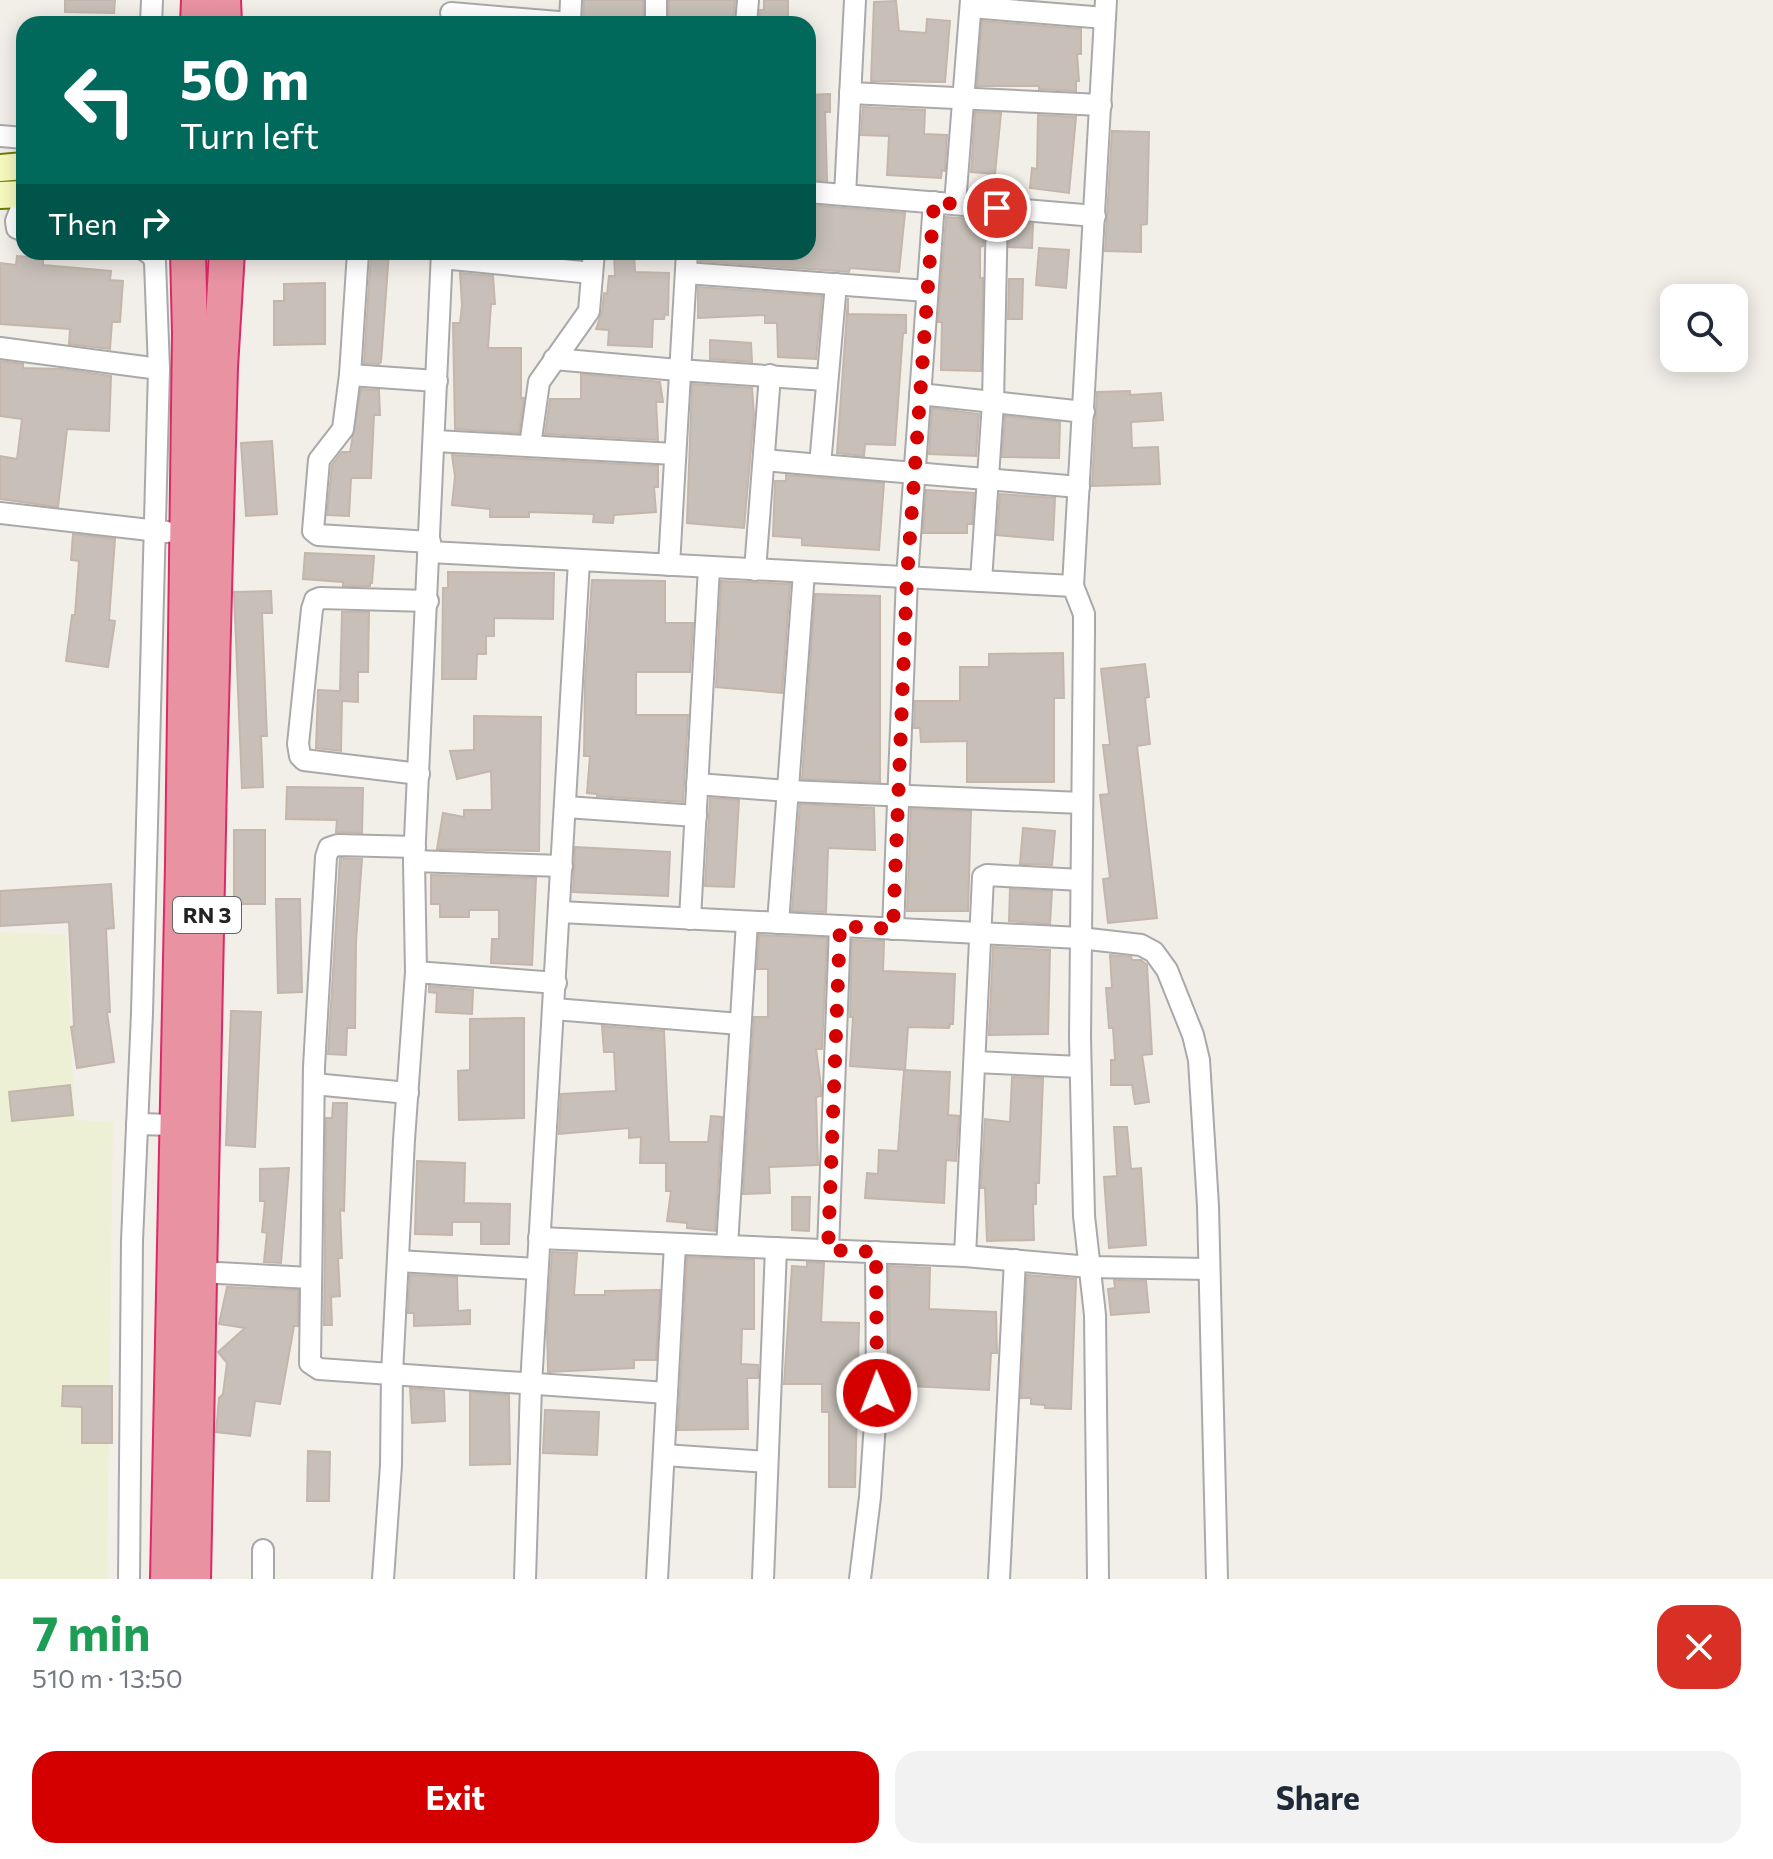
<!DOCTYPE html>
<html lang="en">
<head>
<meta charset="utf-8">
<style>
  :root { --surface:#fff; --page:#f2f2f3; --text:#1f2937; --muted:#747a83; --accent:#d40000 }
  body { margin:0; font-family:Commissioner,sans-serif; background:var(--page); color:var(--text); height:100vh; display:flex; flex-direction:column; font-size:30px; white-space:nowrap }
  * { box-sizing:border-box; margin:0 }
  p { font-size:26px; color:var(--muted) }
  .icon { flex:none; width:44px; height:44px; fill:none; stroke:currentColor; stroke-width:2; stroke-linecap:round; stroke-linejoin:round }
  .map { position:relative; height:1579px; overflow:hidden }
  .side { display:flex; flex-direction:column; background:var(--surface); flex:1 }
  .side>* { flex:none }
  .top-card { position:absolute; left:16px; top:16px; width:800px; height:244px; border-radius:24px; box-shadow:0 4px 20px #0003; background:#00695c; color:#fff; overflow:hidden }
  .buttons { position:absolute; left:1660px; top:284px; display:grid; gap:16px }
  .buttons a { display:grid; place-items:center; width:88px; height:88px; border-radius:16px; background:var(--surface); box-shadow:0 4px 20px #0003; font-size:40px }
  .pin { position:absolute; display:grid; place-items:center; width:68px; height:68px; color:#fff; margin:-34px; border:4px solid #fff; border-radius:50%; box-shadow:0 2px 8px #0007 }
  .me { position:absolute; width:88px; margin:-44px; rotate:359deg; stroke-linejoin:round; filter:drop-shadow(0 0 6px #0008) }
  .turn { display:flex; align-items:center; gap:28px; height:168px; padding:0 32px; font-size:36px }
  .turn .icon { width:104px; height:104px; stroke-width:2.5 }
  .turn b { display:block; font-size:56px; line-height:68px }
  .then { display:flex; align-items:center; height:76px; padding:0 32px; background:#0003; gap:16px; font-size:30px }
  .round { display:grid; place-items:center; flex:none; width:84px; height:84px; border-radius:24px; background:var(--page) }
  .head { display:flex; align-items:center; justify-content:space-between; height:136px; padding:0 32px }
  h1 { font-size:48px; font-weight:700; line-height:60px; color:#1e9e55 }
  .button { display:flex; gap:16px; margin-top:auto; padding:16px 32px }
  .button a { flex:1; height:92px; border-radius:24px; background:var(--accent); color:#fff; font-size:32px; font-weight:700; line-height:92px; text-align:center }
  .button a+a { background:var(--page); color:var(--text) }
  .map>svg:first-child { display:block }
</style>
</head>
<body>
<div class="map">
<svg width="1773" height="1579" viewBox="0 0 1773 1579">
  <rect width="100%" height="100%" fill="#f2efe9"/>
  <path fill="#eef0d5" d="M0,932L66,935L75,1120L113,1122L107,1579H0Z"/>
  <g fill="#c7bfb8" stroke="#c4b6ab" stroke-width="2">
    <path d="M65,0H115L114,13L65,12Z"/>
    <path d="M584,0H643V20L641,24H583Z"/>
    <path d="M669,0H735L733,24H718V19L684,18L683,22H669Z"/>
    <path d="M764,0H788V24H759L760,10H764Z"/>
    <path d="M896,1L899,31L926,33L927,19L950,21L945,82L871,81L874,2Z"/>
    <path d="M982,21L1081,29V54H1077L1079,81H1076V91L1039,89V86H977Z"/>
    <path d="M830,94V112H825L827,181L808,179V95Z"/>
    <path d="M863,107L925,110L924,134L947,135L945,171L942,170L941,178L887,175L889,136L861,135Z"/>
    <path d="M975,112L1001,113L995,174L971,172Z"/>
    <path d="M1038,115L1076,117L1069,193L1030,188L1032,168L1037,169Z"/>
    <path d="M1112,131L1149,132L1147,224L1141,225V252L1105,251Z"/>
    <path d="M808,205L905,213L899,272L850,268L849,272L700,261V252H808Z"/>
    <path d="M946,217L984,220L983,246L980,247V278H983L981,371L941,370L942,322H938Z"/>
    <path d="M1010,222L1033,224L1032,248L1009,247Z"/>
    <path d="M1039,248L1069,250L1066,288L1036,285Z"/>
    <path d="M371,252H389L381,362L379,364L364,363Z"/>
    <path d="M614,252H634L635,272L669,273L668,315L665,314L664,319H653L652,347L608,345L609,330L596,329L602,312L604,293L607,294L609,276H615Z"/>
    <path d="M17,256L43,258V265L111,271L110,280L123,281L120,322H112L110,349L69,344L70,329L0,324V263L16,265Z"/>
    <path d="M460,273L493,276L495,304H491L488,348H521V398H524L519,433L455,429L453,323H460L462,305Z"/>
    <path d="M1009,279H1023L1022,319H1008Z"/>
    <path d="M325,283V344L274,345V301H284V284Z"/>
    <path d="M698,287L822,296L816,359L778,357L777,323H765V315L698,318Z"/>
    <path d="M848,298V314L906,315V333H903L895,445L865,444L864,456L837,453Z"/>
    <path d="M710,340L751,343L752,362L710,359Z"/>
    <path d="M0,361L23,364V368L62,369L111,376L109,431L67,429L58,507L0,499V456L17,459L22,419L0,416Z"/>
    <path d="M581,374L660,382L663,402H656L658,440L545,434L550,399H581Z"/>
    <path d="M692,384L752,388L754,415L744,528L687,523Z"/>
    <path d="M361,389L379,390L380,415H374L371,478H351L349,516L327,515L332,465L342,452H350Z"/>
    <path d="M1130,391V395L1161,393L1163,420L1131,422L1132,448L1158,447L1160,484L1092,486L1097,392Z"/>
    <path d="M932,408L979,414L976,456L929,454Z"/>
    <path d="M1005,416L1060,422L1059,458L1002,457Z"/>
    <path d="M272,441L277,514L246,516L241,443Z"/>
    <path d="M452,455L658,466V487H654L656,512L614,515L613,523L593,522L594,514L529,512V517H490V509L452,505L455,476Z"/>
    <path d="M786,475L884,483L879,550L802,545V538L773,536L775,481H786Z"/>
    <path d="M926,490L974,493L972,524H967V533H923Z"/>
    <path d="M1000,494L1055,498L1053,540L997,535Z"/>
    <path d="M73,534L115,539L109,620L115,621L108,667L66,661L72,615H75L79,561L71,560Z"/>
    <path d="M305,553L374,556L372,583H370V586H343V582L303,579Z"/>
    <path d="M448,572L554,573L553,619L494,618V636H486V654H477L476,679H442L443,588H448Z"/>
    <path d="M592,580L665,581V623H693L690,672H636V715H688L683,802L597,796V794L587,793L590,756H584L585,682Z"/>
    <path d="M721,581L790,584L782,693L716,687Z"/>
    <path d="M271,591L272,613H262L267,736H261L263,787L242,788L234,592Z"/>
    <path d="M815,594L880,596V782L802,779Z"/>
    <path d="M342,612H369L368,672H358V702L342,701L341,751L316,748L318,690L340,691Z"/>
    <path d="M1063,653L1064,698H1054V782H967V741L921,742L920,728H914L915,701H960V667H989V654Z"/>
    <path d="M1145,664L1149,697L1145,698L1150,744L1137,746L1157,918L1108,923L1103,879L1110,878L1100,795L1109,794L1103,745H1110L1101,669Z"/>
    <path d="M474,716L541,717L539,851L437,849L443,813L464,817V810H492L491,771L457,779L450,751L474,750Z"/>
    <path d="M287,787L363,788L362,833L336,832L337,820L286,819Z"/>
    <path d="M710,798L739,800L734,887L705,886Z"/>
    <path d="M800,804L874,808L875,850L828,848L826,912L792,911Z"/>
    <path d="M911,809L971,811L968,911H907Z"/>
    <path d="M1023,828L1055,831L1052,865L1020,864Z"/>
    <rect x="234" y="830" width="31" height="74"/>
    <path d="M575,847L670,852L668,896L573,892Z"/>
    <path d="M340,858L362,859L356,941L355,1028H347L346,1055L328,1054Z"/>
    <path d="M431,875L536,878L532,965L491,963L492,939H499V910H469V917H440V904H431Z"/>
    <path d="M111,884L114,928L106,929L110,1012H107L114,1062L77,1068L71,1027L74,1026L69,922L0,926V891Z"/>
    <path d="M1010,889L1052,891L1050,924L1009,921Z"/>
    <path d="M276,899H300L302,992L278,993Z"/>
    <path d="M759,935L827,938L822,1049H816L821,1086V1096L816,1097L818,1165L769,1167L770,1193L743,1194L754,1017H768V969H757Z"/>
    <path d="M852,940L884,941L883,971L955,974L953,1024H950L949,1028L908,1027L905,1070L850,1066L853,1017H850Z"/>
    <path d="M993,947L1050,950L1048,1034L989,1035Z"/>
    <path d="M1110,955L1131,957L1132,960H1141L1147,965L1152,1054L1142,1055L1149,1102L1135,1104L1132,1085H1111V1060H1115L1113,1028H1109L1106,988H1112Z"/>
    <path d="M429,986L473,990L472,1014L436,1012L437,993L429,992Z"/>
    <path d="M231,1011L261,1012L255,1147L226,1145Z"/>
    <path d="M524,1018V1118L459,1120L458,1071L470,1070V1019Z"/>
    <path d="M602,1026L664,1031L669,1142H708L711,1116L722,1117L715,1231L687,1228V1223L667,1221L671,1191H666V1163H640L641,1137L629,1138V1128L559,1134L561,1094L616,1091L614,1052H604Z"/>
    <path d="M904,1070L950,1072L948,1115L959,1116L956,1161L946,1160L944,1203L865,1198L867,1173L878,1174L879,1150L898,1151Z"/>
    <path d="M1012,1077L1043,1078L1039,1183H1036V1204H1033L1034,1240L987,1241L985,1188H981L985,1119L1010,1122Z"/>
    <path d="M70,1085L73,1115L12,1121L9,1092Z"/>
    <path d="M333,1103H347L344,1211L340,1210L342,1258H338L340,1296L331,1297L332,1325H324L326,1118H332Z"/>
    <path d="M1114,1127H1127L1131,1169L1141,1168L1146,1245L1109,1248L1104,1177L1117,1176Z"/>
    <path d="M417,1161L465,1163L464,1203L510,1204L509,1244H481V1222H452V1235L415,1234Z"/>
    <path d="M289,1168L281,1263L264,1262L267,1233L262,1232L265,1201H260V1169Z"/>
    <path d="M792,1197H810L809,1231L792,1230Z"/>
    <path d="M552,1252L577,1253L574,1295H605V1291L660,1290L656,1360H634V1368L548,1372L547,1326Z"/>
    <path d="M687,1257L754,1260V1329H742L741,1364L758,1365V1378H747L748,1429L678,1430Z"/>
    <path d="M807,1262L824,1263L821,1322L859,1323L855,1487H829V1412H822V1384H784L792,1266L807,1267Z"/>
    <path d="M889,1266L930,1268L929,1309L996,1312L997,1353H991L989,1390L890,1385Z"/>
    <path d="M410,1275L457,1277L458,1311L470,1310V1324L414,1326V1313H408Z"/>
    <path d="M1027,1275L1076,1279L1071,1409L1045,1408V1405L1031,1404V1398H1021Z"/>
    <path d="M1114,1280L1146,1281L1149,1312L1111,1315L1108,1289L1115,1288Z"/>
    <path d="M227,1287L298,1290V1326H294L280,1404L255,1401L250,1436L216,1432L219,1398L223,1394L227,1363L218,1352L245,1328L219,1324Z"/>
    <path d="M63,1386H112V1443H82V1407L62,1406Z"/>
    <path d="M410,1388L444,1391L445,1421L412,1423Z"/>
    <path d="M470,1392L509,1395L510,1464L470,1465Z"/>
    <path d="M545,1410L599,1412L597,1455L543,1453Z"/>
    <path d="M308,1451L330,1452L329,1501H307Z"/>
  </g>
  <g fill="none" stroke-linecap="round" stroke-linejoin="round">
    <defs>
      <g id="street">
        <path d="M971,7L1105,18"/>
        <path d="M451,13L570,23"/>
        <path d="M151,24L152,0"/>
        <path d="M570,24L571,0"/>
        <path d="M656,24V0"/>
        <path d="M746,24L748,0"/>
        <path d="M850,93L1101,105"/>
        <path d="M0,136L24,138"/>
        <path d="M808,192L1095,216"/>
        <path d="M845,195L855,0"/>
        <path d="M24,201L16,221L17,228L24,231"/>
        <path d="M955,204L971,0"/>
        <path d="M358,252L350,375L343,429L319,460L313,531L318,535L430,542"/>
        <path d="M442,258L592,273"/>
        <path d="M686,273L927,291"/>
        <path d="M836,284L820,465L1079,487"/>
        <path d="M0,348L159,369"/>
        <path d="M554,359L678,370L826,380"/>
        <path d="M350,375L437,381"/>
        <path d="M920,394L1084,412"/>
        <path d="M435,441L675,454"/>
        <path d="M530,446L539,382L589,311L594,252"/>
        <path d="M764,460L820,465"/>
        <path d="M0,513L167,532"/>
        <path d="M430,552L1073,586L1084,614V632L1080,1037L1084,1216L1095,1315L1098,1579"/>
        <path d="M669,565L687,252"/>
        <path d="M755,570L770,375"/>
        <path d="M981,581L993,403L997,208"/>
        <path d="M1073,586L1106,0"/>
        <path d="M419,774L304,760L300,756L298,744L312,609L315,600L320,598L428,601"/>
        <path d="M697,784L788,791L1082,803"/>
        <path d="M566,807L696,816"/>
        <path d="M415,847L338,845L329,848L326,857L314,1067L310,1363L319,1369L667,1393"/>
        <path d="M414,861L562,866"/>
        <path d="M560,912L1080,938L1141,945L1154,952L1167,970L1193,1035L1199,1060L1208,1206L1217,1579"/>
        <path d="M690,919L709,567"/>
        <path d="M778,923L804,572"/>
        <path d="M893,929L907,578L934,202"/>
        <path d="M416,972L556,983"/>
        <path d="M554,1009L740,1024"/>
        <path d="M975,1062L1080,1067"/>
        <path d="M314,1084L408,1093"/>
        <path d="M137,1124L175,1125"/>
        <path d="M539,1238L965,1256L1090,1267L1209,1269"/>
        <path d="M727,1246L747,922"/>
        <path d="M828,1250L840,926"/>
        <path d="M965,1256L983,877L987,875L1081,880"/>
        <path d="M398,1261L537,1269"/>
        <path d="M199,1272L310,1278"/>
        <path d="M664,1455L767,1462"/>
        <path d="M129,1579L132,1241L142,1013L159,369L155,262L152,255L147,252"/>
        <path d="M263,1579V1550"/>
        <path d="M383,1579L391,1465L392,1374L404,1140L416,972L414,861L442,252"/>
        <path d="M525,1579L531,1385L579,561"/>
        <path d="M657,1579L675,1244"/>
        <path d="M763,1579L776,1248"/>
        <path d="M860,1579L870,1497L877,1393L876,1252"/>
        <path d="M999,1579L1015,1260"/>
      </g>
      <g id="secondary">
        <path d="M0,168L24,166"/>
        <path d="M0,195L24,194"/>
      </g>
      <g id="highway">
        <path d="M223,0L224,24"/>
        <path d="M198,24L199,0"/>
        <path d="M168,1579L183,864L190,333L188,252"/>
        <path d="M193,1579L209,780L220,367L227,252"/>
      </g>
    </defs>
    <use href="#street" stroke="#a9a9a9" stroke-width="24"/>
    <use href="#secondary" stroke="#707d05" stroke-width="30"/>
    <use href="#highway" stroke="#dc2a67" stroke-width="38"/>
    <use href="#street" stroke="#fff" stroke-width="20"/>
    <use href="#secondary" stroke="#f7fabf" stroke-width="26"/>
    <use href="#highway" stroke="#e892a2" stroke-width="34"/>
  </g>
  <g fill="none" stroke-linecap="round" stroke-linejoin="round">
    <path stroke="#d40000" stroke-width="14" stroke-dasharray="0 25.2" d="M877,1393L876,1252L828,1250L840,926L893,929L907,578L934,202L997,208"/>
  </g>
  <g text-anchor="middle" stroke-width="7" stroke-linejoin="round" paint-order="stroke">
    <rect fill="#fff" stroke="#646464" stroke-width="2" x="173" y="897" width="68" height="36" rx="6"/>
    <g font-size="22" font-weight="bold" fill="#222">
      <text x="207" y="923">RN 3</text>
    </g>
  </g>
</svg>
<div class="buttons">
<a><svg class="icon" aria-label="search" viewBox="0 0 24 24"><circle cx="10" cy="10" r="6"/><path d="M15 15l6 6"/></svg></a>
</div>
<div class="pin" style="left:997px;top:208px;background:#d93025"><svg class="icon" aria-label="arrive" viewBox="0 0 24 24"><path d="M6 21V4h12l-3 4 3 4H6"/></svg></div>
<svg class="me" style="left:877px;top:1393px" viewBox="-20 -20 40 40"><circle r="17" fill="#d40000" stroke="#fff" stroke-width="3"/><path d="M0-11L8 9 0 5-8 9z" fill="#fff"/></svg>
<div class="top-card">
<div class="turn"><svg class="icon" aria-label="left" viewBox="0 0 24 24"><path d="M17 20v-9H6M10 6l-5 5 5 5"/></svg><div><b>50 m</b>Turn left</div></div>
<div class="then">Then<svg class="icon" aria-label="right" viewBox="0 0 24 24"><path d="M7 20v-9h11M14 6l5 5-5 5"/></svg></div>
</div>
</div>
<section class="side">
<div class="head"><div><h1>7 min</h1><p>510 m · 13:50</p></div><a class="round" style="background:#d93025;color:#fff"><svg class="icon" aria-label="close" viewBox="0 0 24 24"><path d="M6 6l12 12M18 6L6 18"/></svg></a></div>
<div class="button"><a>Exit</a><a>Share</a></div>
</section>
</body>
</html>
